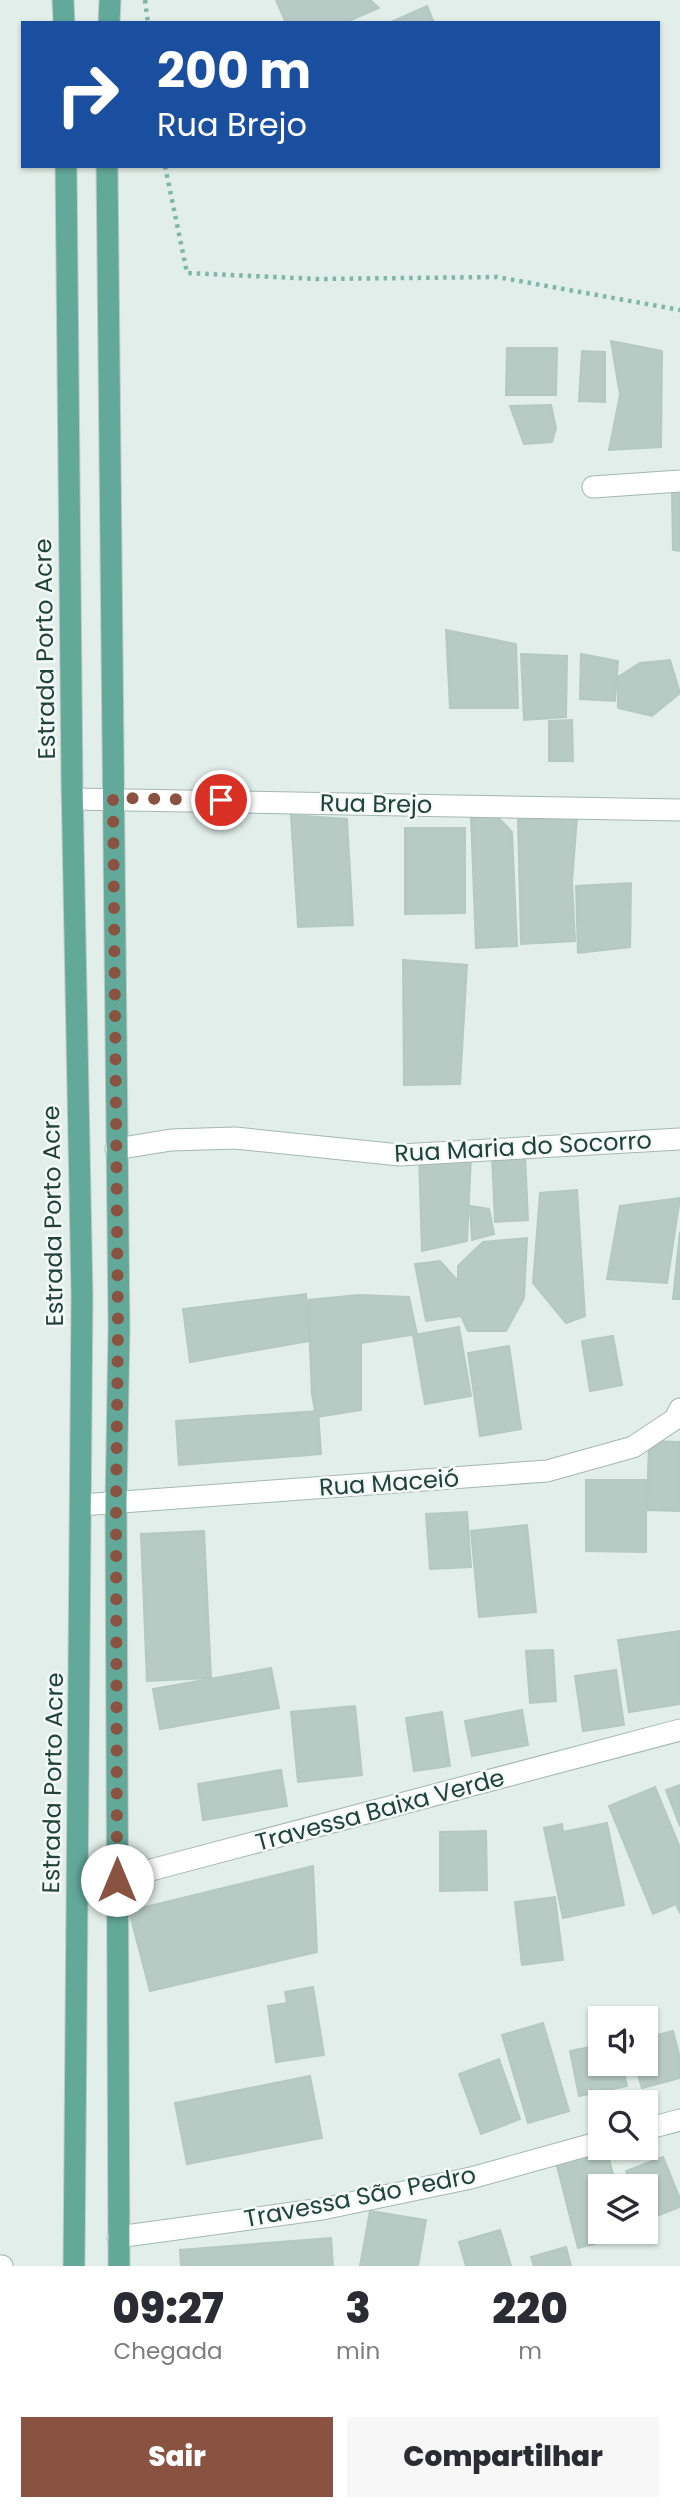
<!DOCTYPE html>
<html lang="pt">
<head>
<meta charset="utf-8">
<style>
  :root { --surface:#fff; --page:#f7f7f7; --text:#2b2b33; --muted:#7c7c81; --accent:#8a5240 }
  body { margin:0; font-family:Poppins,sans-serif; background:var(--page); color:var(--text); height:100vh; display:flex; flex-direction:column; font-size:26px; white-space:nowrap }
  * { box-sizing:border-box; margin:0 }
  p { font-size:23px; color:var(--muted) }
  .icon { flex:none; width:38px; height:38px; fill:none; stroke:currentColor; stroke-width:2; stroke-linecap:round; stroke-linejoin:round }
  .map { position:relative; height:2266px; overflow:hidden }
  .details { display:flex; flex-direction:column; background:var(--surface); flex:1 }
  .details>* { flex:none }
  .hud { position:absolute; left:21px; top:21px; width:639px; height:147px; border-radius:0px; box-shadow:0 2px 5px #0004; background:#1a4fa0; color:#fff; overflow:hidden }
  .tools { position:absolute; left:588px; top:2006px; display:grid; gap:14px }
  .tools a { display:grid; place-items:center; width:70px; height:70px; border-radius:0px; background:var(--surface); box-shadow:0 2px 5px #0004; font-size:35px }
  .pin { position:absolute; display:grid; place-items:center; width:60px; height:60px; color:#fff; margin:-30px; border:4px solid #fff; border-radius:50%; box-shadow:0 2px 7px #0007 }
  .me { position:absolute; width:77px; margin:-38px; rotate:0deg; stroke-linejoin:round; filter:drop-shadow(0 0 5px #0008) }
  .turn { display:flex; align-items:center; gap:24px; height:147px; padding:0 21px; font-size:32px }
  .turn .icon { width:91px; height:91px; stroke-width:2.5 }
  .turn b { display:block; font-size:49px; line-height:60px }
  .eta { display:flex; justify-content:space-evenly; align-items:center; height:119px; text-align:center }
  .eta b { font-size:42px; font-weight:800; line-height:49px }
  .cta { display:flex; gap:14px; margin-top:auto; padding:14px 21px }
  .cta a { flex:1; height:80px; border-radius:0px; background:var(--accent); color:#fff; font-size:28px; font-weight:800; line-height:80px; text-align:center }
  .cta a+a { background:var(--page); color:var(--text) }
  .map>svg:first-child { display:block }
</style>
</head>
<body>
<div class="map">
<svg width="680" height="2266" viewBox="0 0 680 2266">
  <rect width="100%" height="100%" fill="#e2eee9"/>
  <g fill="#b7cac3" stroke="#b4c9c1" stroke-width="2">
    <path d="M276,0H370L379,8L344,23H286Z"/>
    <path d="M427,6L434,23H389Z"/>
    <path d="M611,341L662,351L661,447L609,450L620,395Z"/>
    <path d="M507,348H557L556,395H506Z"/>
    <path d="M582,351L605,352V402L579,401Z"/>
    <path d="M551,405L556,428L552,442L524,444L510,406Z"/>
    <path d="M672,491H680V551L673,550Z"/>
    <path d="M446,630L516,644L518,708H450Z"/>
    <path d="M521,654L567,656L566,717L524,720Z"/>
    <path d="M581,654L618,661L615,701L580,699Z"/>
    <path d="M670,660L680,693L652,716L618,708V677L640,663Z"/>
    <path d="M572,720L573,761H549V721Z"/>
    <path d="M291,815L347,819L353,925L298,927Z"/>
    <path d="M497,816L512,832L517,946L476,948L471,817Z"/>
    <path d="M577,818L572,881L575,941L521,944L518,820Z"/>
    <path d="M405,828H465V913L405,914Z"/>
    <path d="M631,883L630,947L578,953L576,886Z"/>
    <path d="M403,960L467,965L460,1084L404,1085Z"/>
    <path d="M525,1155L528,1220L495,1222L492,1156Z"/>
    <path d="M419,1156H471L467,1241L422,1251Z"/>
    <path d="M577,1190L585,1316L566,1323L533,1283L540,1193Z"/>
    <path d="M680,1198L667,1283L607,1279L620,1206Z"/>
    <path d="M470,1206L489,1209L494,1234L472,1240Z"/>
    <path d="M680,1232V1299H673Z"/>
    <path d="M527,1238L524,1298L506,1331H468L461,1316L426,1321L415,1264L440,1261L458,1281V1266L483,1242Z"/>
    <path d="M306,1294L309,1341L190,1362L183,1309Z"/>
    <path d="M359,1295L409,1297L417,1334L361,1343V1410L316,1417L312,1394L308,1300Z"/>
    <path d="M459,1327L471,1396L425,1404L413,1335Z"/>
    <path d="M613,1336L622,1385L590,1391L582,1341Z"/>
    <path d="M509,1346L521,1429L480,1436L468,1353Z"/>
    <path d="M318,1411L321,1454L179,1465L176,1421Z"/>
    <path d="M649,1441L680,1442V1511L647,1510Z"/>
    <path d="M586,1480H646V1552L586,1551Z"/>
    <path d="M467,1512L471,1567L430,1569L426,1514Z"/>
    <path d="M527,1525L536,1612L479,1617L471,1531Z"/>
    <path d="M204,1531L211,1678L147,1681L141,1534Z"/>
    <path d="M680,1631V1704L629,1712L618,1640Z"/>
    <path d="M553,1650L556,1701L530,1703L526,1651Z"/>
    <path d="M271,1668L279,1708L160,1729L153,1689Z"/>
    <path d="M616,1670L624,1725L583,1731L575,1676Z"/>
    <path d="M355,1706L362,1775L298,1782L291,1712Z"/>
    <path d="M522,1710L528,1745L472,1756L465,1721Z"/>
    <path d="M442,1712L450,1766L414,1771L406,1718Z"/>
    <path d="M281,1770L287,1806L203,1820L198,1784Z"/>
    <path d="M680,1785V1826L666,1790Z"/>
    <path d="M655,1787L680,1848V1913L676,1904L653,1914L609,1806Z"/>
    <path d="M607,1823L624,1905L563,1918L544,1828L562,1824L563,1832Z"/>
    <path d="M486,1831L487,1890L440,1891V1832Z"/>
    <path d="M313,1866L317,1952L150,1991L129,1911Z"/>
    <path d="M555,1897L563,1960L522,1965L515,1902Z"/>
    <path d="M313,1987L324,2055L276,2062L268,2006L287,2003L285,1992Z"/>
    <path d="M543,2023L569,2111L528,2123L502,2035Z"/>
    <path d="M673,2031L680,2058V2078L642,2088L634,2063H646V2038Z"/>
    <path d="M600,2045V2063H622L627,2086L579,2096L570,2051Z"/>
    <path d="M499,2059L520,2119L481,2134L459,2074Z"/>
    <path d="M310,2076L322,2138L187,2164L175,2103Z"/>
    <path d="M606,2147L616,2186H600V2231H628L629,2235L578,2248L555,2158Z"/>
    <path d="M663,2157L680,2199V2207L646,2220V2186H632L626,2171Z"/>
    <path d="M370,2211L426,2220L418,2266H360Z"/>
    <path d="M500,2230L511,2266H466L459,2242Z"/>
    <path d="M331,2238L333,2266H181L180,2250Z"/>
    <path d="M566,2247L571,2266H534L531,2257Z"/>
  </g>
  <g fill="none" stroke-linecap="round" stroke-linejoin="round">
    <defs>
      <g id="minor">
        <path d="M593,487L680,481"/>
        <path d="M73,799L680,810"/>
        <path d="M116,1149L171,1140L235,1138L400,1155L680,1139"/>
        <path d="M81,1505L547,1471L633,1447L675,1419L680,1409"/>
        <path d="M78,1883L117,1879L680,1730"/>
        <path d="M646,2129L680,2120"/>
        <path d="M118,2237L322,2209L471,2178L600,2142"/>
        <path d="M0,2266H2"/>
      </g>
      <g id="major">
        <path d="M63,0L64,23"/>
        <path d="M109,23L110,0"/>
        <path d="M66,166L72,784L82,1296L74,2266"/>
        <path d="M107,166L119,1328L116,1504L119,2266"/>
      </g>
    </defs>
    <use href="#minor" stroke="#a4b7b1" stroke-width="23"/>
    <use href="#major" stroke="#c1cac8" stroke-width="23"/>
    <g stroke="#7fb6a7" stroke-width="4.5" stroke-dasharray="3.5 5" stroke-linecap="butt">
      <path d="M145,0L148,23"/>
      <path d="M165,166L187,273L318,279L497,277L680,310"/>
    </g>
    <use href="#minor" stroke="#fff" stroke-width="21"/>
    <use href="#major" stroke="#62a99a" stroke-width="21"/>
  </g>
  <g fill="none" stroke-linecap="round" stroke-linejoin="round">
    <path stroke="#8a5240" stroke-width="12" stroke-dasharray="0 21.6" d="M117,1880L116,1504L118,1328L113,798L221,800"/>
  </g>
  <g text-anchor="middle" stroke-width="5" stroke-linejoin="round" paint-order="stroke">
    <g font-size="24" fill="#20423a" stroke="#f4faf7">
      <text transform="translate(45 649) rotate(-91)" y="8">Estrada Porto Acre</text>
      <text transform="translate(376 804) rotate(1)" y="8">Rua Brejo</text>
      <text transform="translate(523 1147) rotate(-3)" y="8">Rua Maria do Socorro</text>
      <text transform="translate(53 1216) rotate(-91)" y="8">Estrada Porto Acre</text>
      <text transform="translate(389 1483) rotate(-4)" y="8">Rua Maceió</text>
      <text transform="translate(53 1783) rotate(-89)" y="8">Estrada Porto Acre</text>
      <text transform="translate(380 1810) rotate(-15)" y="8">Travessa Baixa Verde</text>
      <text transform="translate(360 2197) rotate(-11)" y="8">Travessa São Pedro</text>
    </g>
  </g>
</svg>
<div class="tools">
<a><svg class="icon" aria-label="sound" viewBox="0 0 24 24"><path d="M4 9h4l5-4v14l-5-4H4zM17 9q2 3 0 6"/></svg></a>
<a><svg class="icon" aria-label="search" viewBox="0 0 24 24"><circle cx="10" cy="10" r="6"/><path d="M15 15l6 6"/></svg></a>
<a><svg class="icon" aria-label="layers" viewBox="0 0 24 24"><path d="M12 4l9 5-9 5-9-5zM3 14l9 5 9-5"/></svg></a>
</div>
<div class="pin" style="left:221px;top:800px;background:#d93025"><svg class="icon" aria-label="arrive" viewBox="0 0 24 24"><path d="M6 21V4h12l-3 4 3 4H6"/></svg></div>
<svg class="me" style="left:117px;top:1880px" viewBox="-20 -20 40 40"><circle r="19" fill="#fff"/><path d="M0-13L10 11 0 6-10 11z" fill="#8a5240"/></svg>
<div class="hud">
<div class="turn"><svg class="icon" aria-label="right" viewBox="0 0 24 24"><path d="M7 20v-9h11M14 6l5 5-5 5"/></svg><div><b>200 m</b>Rua Brejo</div></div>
</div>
</div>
<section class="details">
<div class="eta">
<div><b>09:27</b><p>Chegada</p></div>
<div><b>3</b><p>min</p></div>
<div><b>220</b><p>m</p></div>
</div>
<div class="cta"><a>Sair</a><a>Compartilhar</a></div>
</section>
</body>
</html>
